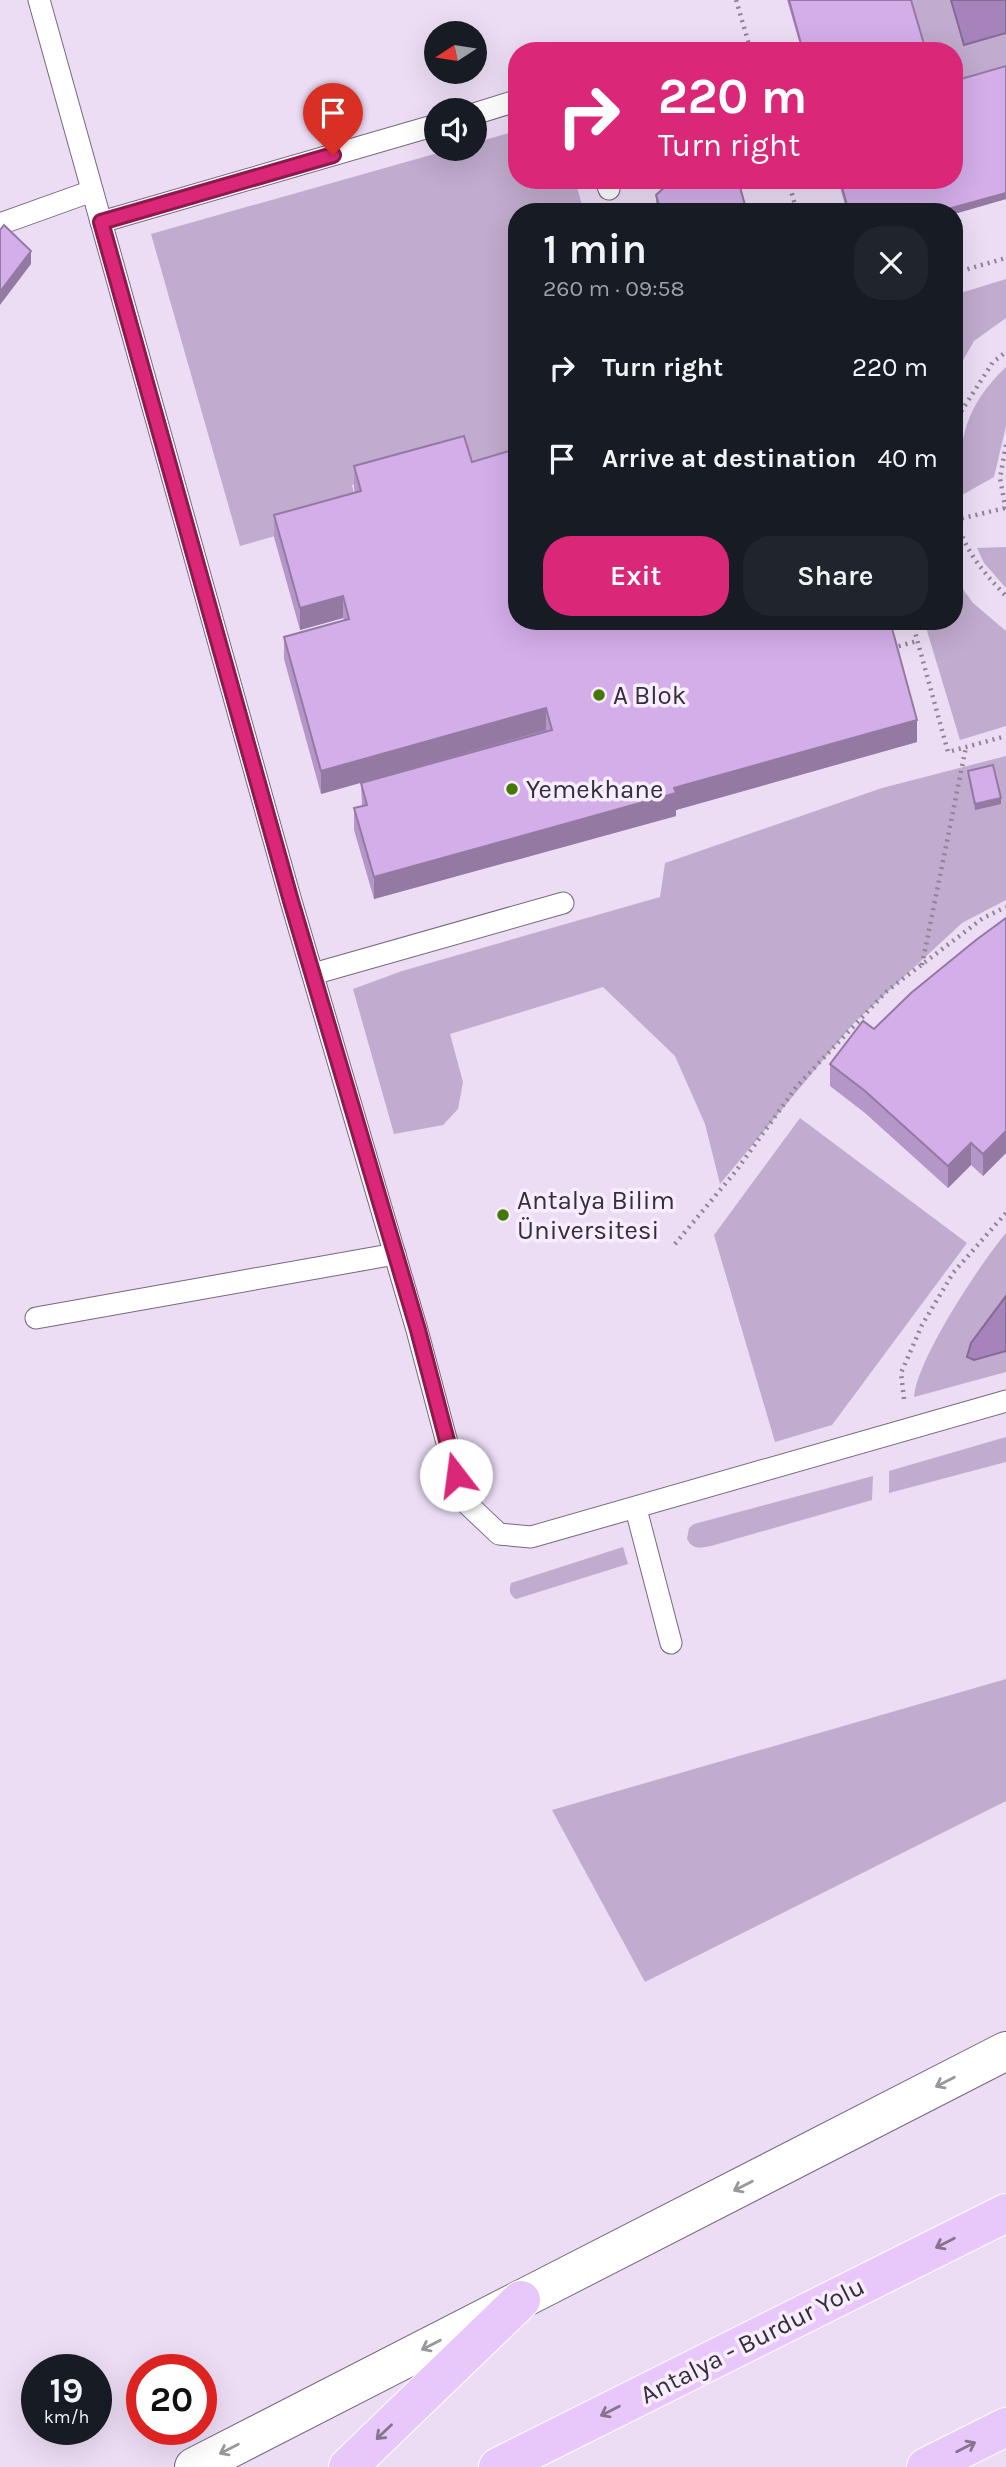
<!DOCTYPE html>
<html lang="en">
<head>
<meta charset="utf-8">
<style>
  :root { --surface:#171b24; --page:#20242c; --text:#f1f3f6; --muted:#9ea1a6; --accent:#db2777 }
  body { margin:0; font-family:Karla,sans-serif; background:var(--page); color:var(--text); height:100vh; display:flex; flex-direction:column; font-size:26px; white-space:nowrap }
  * { box-sizing:border-box; margin:0 }
  p { font-size:23px; color:var(--muted) }
  .icon { flex:none; width:38px; height:38px; fill:none; stroke:currentColor; stroke-width:2; stroke-linecap:round; stroke-linejoin:round }
  .map { position:relative; flex:1; overflow:hidden }
  .panel { position:absolute; left:508px; top:203px; width:455px; height:427px; display:flex; flex-direction:column; background:var(--surface); border-radius:28px; box-shadow:0 7px 28px #0002 }
  .panel>* { flex:none }
  .banner { position:absolute; left:508px; top:42px; width:455px; height:147px; border-radius:28px; box-shadow:0 7px 28px #0002; background:#db2777; color:#fff; overflow:hidden }
  .needle { width:46px; rotate:258deg }
  .tools { position:absolute; left:424px; top:21px; display:grid; gap:14px }
  .tools a { display:grid; place-items:center; width:63px; height:63px; border-radius:50%; background:var(--surface); box-shadow:0 7px 28px #0002; font-size:35px }
  .speed { position:absolute; left:21px; top:2354px; display:flex; gap:14px; font-size:35px; font-weight:700; text-align:center }
  .speed>* { display:grid; place-content:center; width:91px; height:91px; border-radius:50%; background:var(--surface); box-shadow:0 7px 28px #0002; line-height:1 }
  .speed small { font-size:18px; font-weight:400 }
  .speed .limit { border:10px solid #d22; background:#fff; color:#111 }
  .pin { position:absolute; display:grid; place-items:center; width:60px; height:60px; color:#fff; margin:-72px -30px; border-radius:50% 50% 50% 0; rotate:-45deg; box-shadow:0 0 7px #0007 }
  .pin .icon { rotate:45deg }
  .me { position:absolute; width:77px; margin:-38px; rotate:345deg; stroke-linejoin:round; filter:drop-shadow(0 0 5px #0008) }
  .turn { display:flex; align-items:center; gap:24px; height:147px; padding:0 35px; font-size:32px }
  .turn .icon { width:91px; height:91px; stroke-width:2.5 }
  .turn b { display:block; font-size:49px; line-height:60px }
  .round { display:grid; place-items:center; flex:none; width:74px; height:74px; border-radius:28px; background:var(--page) }
  .summary { display:flex; align-items:center; justify-content:space-between; height:119px; padding:0 35px }
  h1 { font-size:42px; font-weight:600; line-height:52px }
  .action { display:flex; gap:14px; margin-top:auto; padding:14px 35px }
  .action a { flex:1; height:80px; border-radius:28px; background:var(--accent); color:#fff; font-size:28px; font-weight:600; line-height:80px; text-align:center }
  .action a+a { background:var(--page); color:var(--text) }
  ul { padding:0; list-style:none }
  li { display:flex; align-items:center; gap:21px; height:91px; padding:0 35px }
  li div { flex:1 }
  li b { display:block; font-size:26px }
  li em { font-style:normal }
  .map>svg:first-child { display:block }
</style>
</head>
<body>
<div class="map">
<svg width="1006" height="2467" viewBox="0 0 1006 2467">
  <rect width="100%" height="100%" fill="#ecddf5"/>
  <g fill="#c1abce">
    <path d="M909,0H951L964,45L1006,33V74L954,89V51H923Z"/>
    <path d="M516,131V180H575L584,212H516V469L473,481L466,454L352,485L359,512L240,546L151,234L452,149H474V143Z"/>
    <path d="M1006,279V318L974,341L954,376V295Z"/>
    <path d="M1006,367V426L994,477L962,495C956,441 966,405 1006,367Z"/>
    <path d="M1006,547V588L984,563L977,548Z"/>
    <path d="M954,577L973,603L1006,631V726L960,740L924,621H954Z"/>
    <path d="M1006,756V900L962,923L853,1024L720,1184L705,1124L675,1056L603,987L450,1034L463,1082L458,1109L443,1125L394,1134L353,989L402,971L660,897L665,863L882,788Z"/>
    <path d="M800,1118L967,1243L832,1425L775,1442L714,1235Z"/>
    <path d="M1006,1233V1296L971,1343L974,1360L1006,1351V1372L914,1397C917,1359 980,1264 1006,1233Z"/>
    <path d="M1006,1437V1462L889,1493V1471Z"/>
    <path d="M873,1476L872,1500L711,1546C700,1548 693,1550 687,1539L689,1528L694,1524Z"/>
    <path d="M623,1547L628,1564L516,1599C509,1595 509,1590 511,1583Z"/>
    <path d="M1006,1679V1801L645,1982L552,1810Z"/>
  </g>
  <g fill="#a783bc" stroke="#856a94" stroke-width="2">
    <path d="M951,0H1006V33L964,45Z"/>
    <path d="M1006,1296V1351L974,1360L967,1357L971,1343Z"/>
  </g>
  <g fill="none" stroke-linecap="round" stroke-linejoin="round">
    <defs>
      <g id="service">
        <path d="M39,0L291,901L417,1330L462,1499L499,1534L531,1537L1006,1401"/>
        <path d="M474,114L516,101"/>
        <path d="M606,180L609,189"/>
        <path d="M101,222L436,125"/>
        <path d="M0,224L92,191"/>
        <path d="M313,974L563,903"/>
        <path d="M36,1318L395,1254"/>
        <path d="M636,1509L671,1643"/>
      </g>
      <path id="minor" d="M194,2467L1006,2051"/>
      <g id="trunk">
        <path d="M348,2467L521,2300"/>
        <path d="M498,2467L1006,2213"/>
        <path d="M926,2467L1006,2427"/>
      </g>
    </defs>
    <use href="#service" stroke="#76697e" stroke-width="23"/>
    <use href="#minor" stroke="#76697e" stroke-width="40"/>
    <use href="#trunk" stroke="#fff" stroke-width="40"/>
    <g stroke="#8e8494" stroke-width="4.5" stroke-dasharray="2 5" stroke-linecap="butt">
      <path d="M736,0L751,51"/>
      <path d="M788,180L797,212"/>
      <path d="M954,273L1006,258"/>
      <path d="M1006,445L1000,478L1006,511"/>
      <path d="M954,446L962,410L993,362L1006,352"/>
      <path d="M954,503C958,543 980,569 1006,596"/>
      <path d="M955,520L1005,508"/>
      <path d="M912,621L948,752L1006,736"/>
      <path d="M892,648L917,641"/>
      <path d="M922,965L966,747"/>
      <path d="M675,1244L736,1171L797,1086L887,991L983,918L1006,907"/>
      <path d="M904,1399L901,1373L922,1325L953,1273L1006,1213"/>
    </g>
    <use href="#service" stroke="#fff" stroke-width="21"/>
    <use href="#minor" stroke="#fff" stroke-width="38"/>
    <use href="#trunk" stroke="#e8c8fa" stroke-width="38"/>
  </g>
  <g fill="#b596c8">
    <path d="M787,0H911L926,51H802Z"/>
    <path d="M1006,66V199L954,214V212H847L838,180H954Z"/>
    <path d="M667,180H738L747,212H659L656,202V195L668,184Z"/>
    <path d="M354,466L516,621L917,742L676,810V816L374,899L354,830V808L362,806L361,783L546,731L321,794L284,659V637L344,620L343,618L300,630L274,537V515L355,493L354,488Z"/>
    <path d="M968,771L1001,804L975,810L968,777Z"/>
    <path d="M1006,918V1153L983,1176L971,1165L948,1188L865,1113L830,1086V1064L874,1029Z"/>
  </g>
  <g fill="#947aa3">
    <path d="M1006,193V199L954,214V212H937Z"/>
    <path d="M31,251V264L0,305V292Z"/>
    <path d="M343,596V618L300,630V608Z"/>
    <path d="M546,708V730L321,794V771Z"/>
    <path d="M917,720V742L676,810V816L374,899V877L674,788Z"/>
    <path d="M1001,798V804L975,810V804Z"/>
    <path d="M1006,1131V1153L983,1176V1154Z"/>
    <path d="M971,1143V1165L948,1188V1166Z"/>
  </g>
  <g fill="#d3aee9" stroke="#947aa3" stroke-width="2">
    <path d="M789,0H911L926,51H803Z"/>
    <path d="M1006,66V193L937,212H849L840,180H954V81Z"/>
    <path d="M669,180H738L747,212H661L656,195L669,183Z"/>
    <path d="M4,225L31,251L0,292V230Z"/>
    <path d="M464,436L472,462L516,449V621H890L917,720L674,788L676,793L374,877L354,808L367,805L361,783L552,730L546,708L321,771L284,637L349,619L343,596L300,608L274,515L361,491L354,466Z"/>
    <path d="M993,765L1001,798L975,804L968,771Z"/>
    <path d="M1006,918V1131L983,1154L971,1143L948,1166L865,1091L830,1064L863,1021L874,1029L911,993L976,940Z"/>
  </g>
  <defs><path id="oneway-shaft" d="M-6 0H5M1.5-3L5.5 0L1.5 3" fill="none" stroke-width="1.6" stroke-linecap="round" stroke-linejoin="round" transform="scale(1.75)"/></defs>
  <g stroke="#9a979c">
    <use href="#oneway-shaft" transform="translate(945 2082) rotate(153)"/>
    <use href="#oneway-shaft" transform="translate(743 2186) rotate(153)"/>
    <use href="#oneway-shaft" transform="translate(431 2345) rotate(153)"/>
    <use href="#oneway-shaft" transform="translate(229 2449) rotate(153)"/>
  </g>
  <g stroke="#86748f">
    <use href="#oneway-shaft" transform="translate(945 2243) rotate(153)"/>
    <use href="#oneway-shaft" transform="translate(610 2411) rotate(153)"/>
    <use href="#oneway-shaft" transform="translate(384 2432) rotate(136)"/>
    <use href="#oneway-shaft" transform="translate(966 2447) rotate(-27)"/>
  </g>
  <g fill="none" stroke-linecap="round" stroke-linejoin="round">
    <defs>
      <path id="route" d="M333,155L101,222L291,901L418,1330L456,1475"/>
    </defs>
    <use href="#route" stroke="#8e194d" stroke-width="18"/>
    <use href="#route" stroke="#db2777" stroke-width="12"/>
  </g>
  <g fill="#457905" stroke="#f8ecff" stroke-width="2.5">
    <circle cx="599" cy="695" r="7"/>
    <circle cx="512" cy="789" r="7"/>
    <circle cx="503" cy="1215" r="7"/>
  </g>
  <g text-anchor="middle" stroke-width="7" stroke-linejoin="round" paint-order="stroke">
    <g font-size="26" fill="#352f38" stroke="#f8ecff" text-anchor="start">
      <text x="613" y="704">A Blok</text>
      <text x="526" y="798">Yemekhane</text>
      <text x="517" y="1209">Antalya Bilim<tspan x="517" dy="30">Üniversitesi</tspan></text>
    </g>
    <g font-size="26" fill="#352f38" stroke="#f8ecff">
      <text transform="translate(752 2340) rotate(-27)" y="9">Antalya - Burdur Yolu</text>
    </g>
  </g>
</svg>
<div class="tools">
<a><svg class="needle" viewBox="-14 -14 28 28"><path d="M0-13l5 13h-10z" fill="#e53935"/><path d="M0 13l5-13h-10z" fill="#9ea1a6"/></svg></a>
<a><svg class="icon" aria-label="sound" viewBox="0 0 24 24"><path d="M4 9h4l5-4v14l-5-4H4zM17 9q2 3 0 6"/></svg></a>
</div>
<div class="speed"><div>19<small>km/h</small></div><div class="limit">20</div></div>
<div class="pin" style="left:333px;top:155px;background:#d93025"><svg class="icon" aria-label="arrive" viewBox="0 0 24 24"><path d="M6 21V4h12l-3 4 3 4H6"/></svg></div>
<svg class="me" style="left:456px;top:1475px" viewBox="-20 -20 40 40"><circle r="19" fill="#fff"/><path d="M0-13L10 11 0 6-10 11z" fill="#db2777"/></svg>
<div class="banner">
<div class="turn"><svg class="icon" aria-label="right" viewBox="0 0 24 24"><path d="M7 20v-9h11M14 6l5 5-5 5"/></svg><div><b>220 m</b>Turn right</div></div>
</div>
<section class="panel">
<div class="summary"><div><h1>1 min</h1><p>260 m · 09:58</p></div><a class="round"><svg class="icon" aria-label="close" viewBox="0 0 24 24"><path d="M6 6l12 12M18 6L6 18"/></svg></a></div>
<ul>
<li><svg class="icon" aria-label="right" viewBox="0 0 24 24"><path d="M7 20v-9h11M14 6l5 5-5 5"/></svg><div><b>Turn right</b></div><em>220 m</em></li>
<li><svg class="icon" aria-label="arrive" viewBox="0 0 24 24"><path d="M6 21V4h12l-3 4 3 4H6"/></svg><div><b>Arrive at destination</b></div><em>40 m</em></li>
</ul>
<div class="action"><a>Exit</a><a>Share</a></div>
</section>
</div>
</body>
</html>
